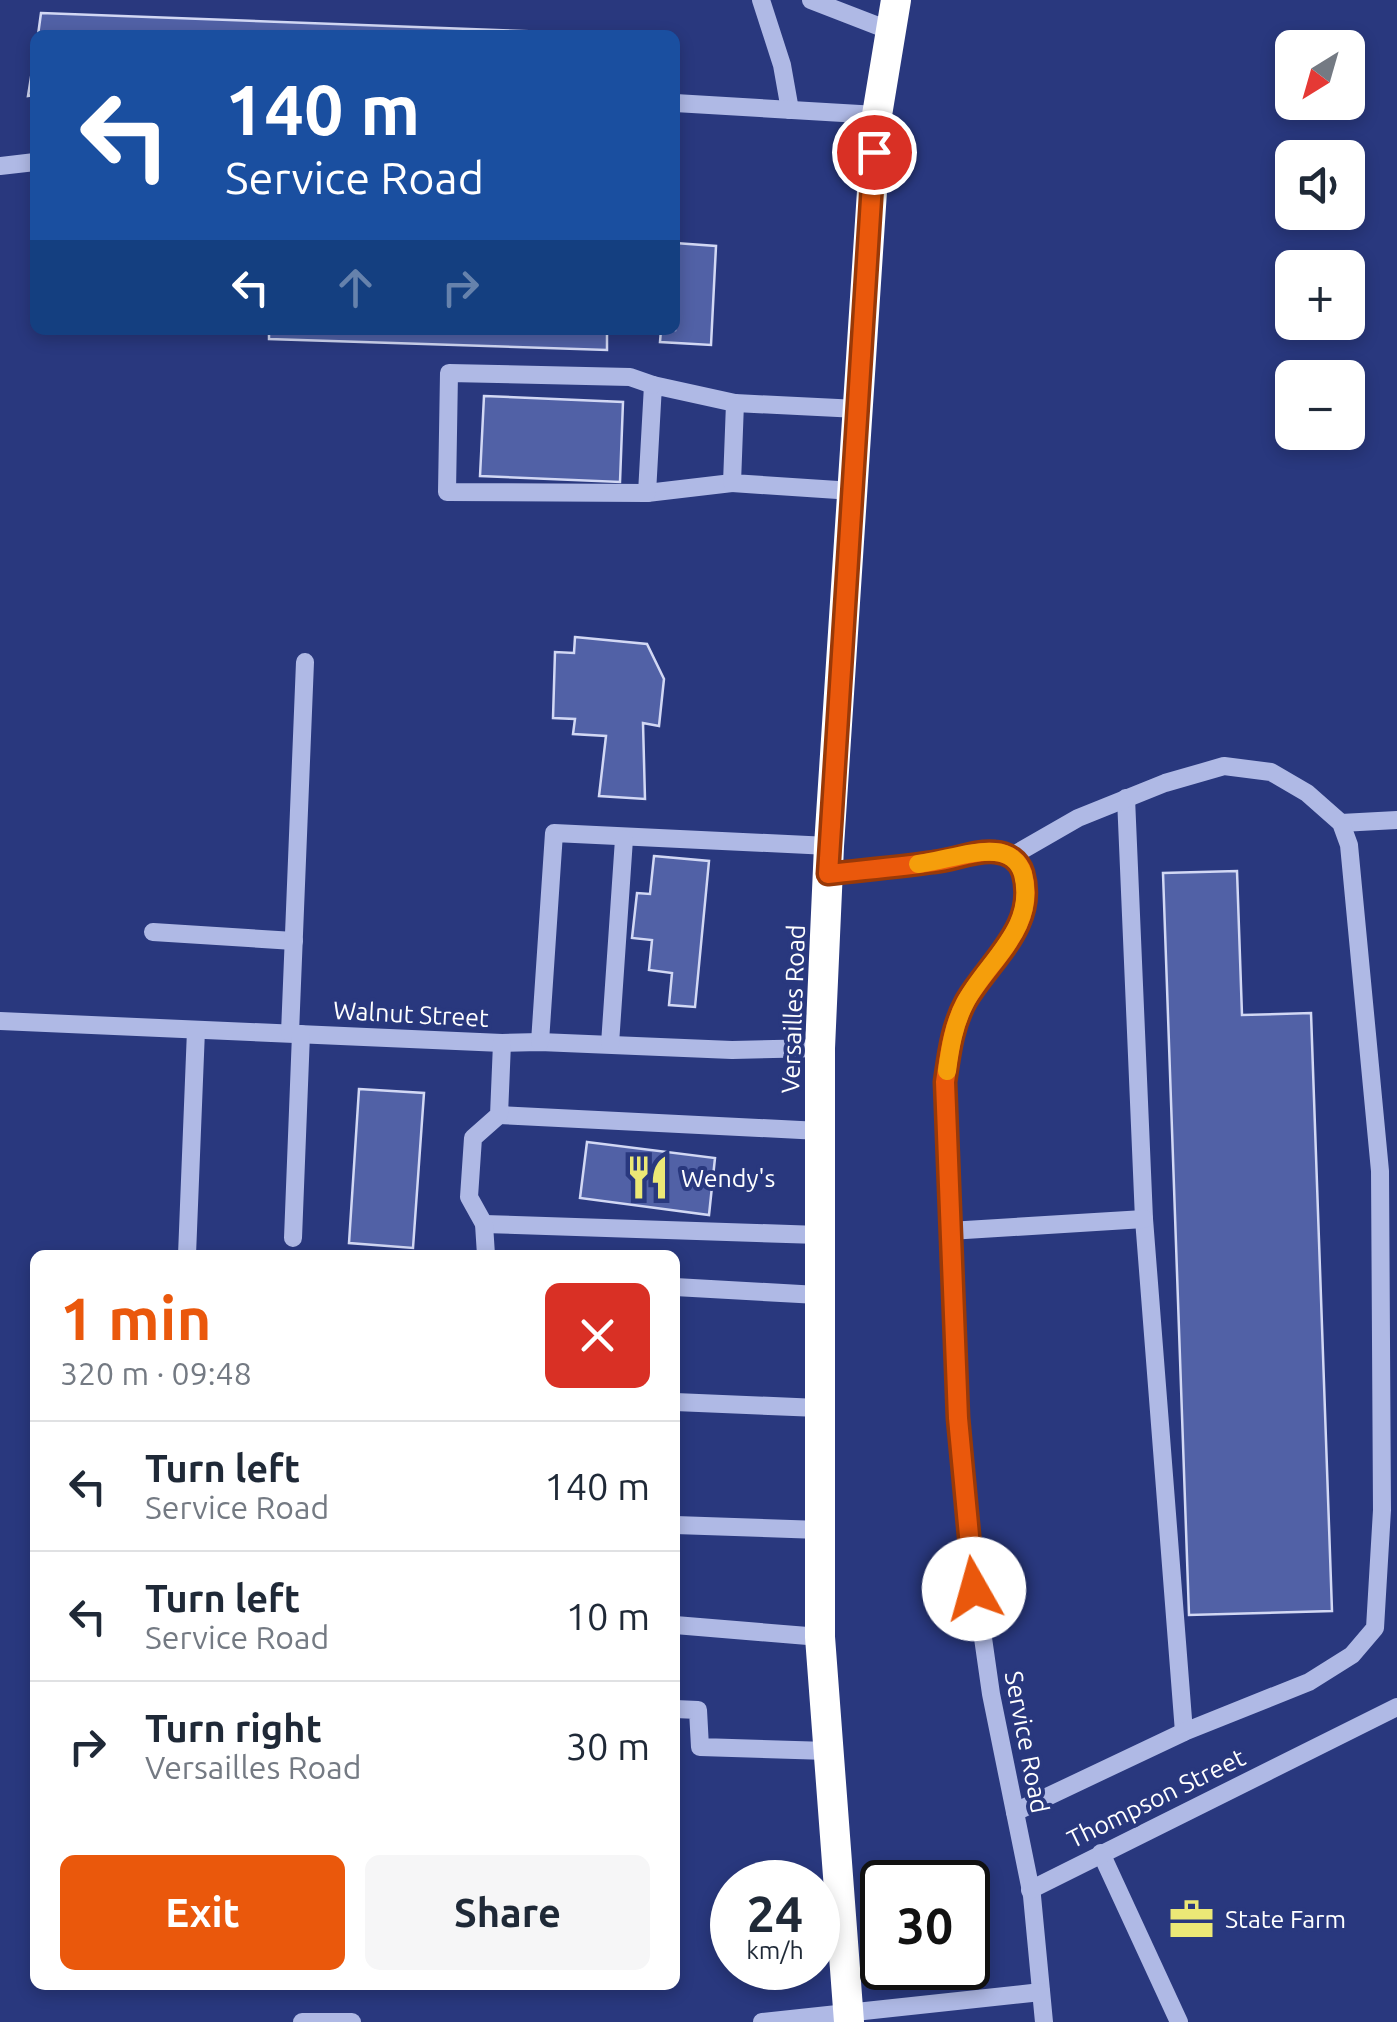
<!DOCTYPE html>
<html lang="en">
<head>
<meta charset="utf-8">
<style>
  :root { --surface:#fff; --page:#f6f6f7; --text:#1f2937; --muted:#747a83; --line:#e0e1e3; --accent:#ea580c }
  body { margin:0; font-family:Ubuntu,sans-serif; background:var(--page); color:var(--text); height:100vh; display:flex; flex-direction:column; font-size:38px; white-space:nowrap }
  * { box-sizing:border-box; margin:0 }
  p { font-size:32px; color:var(--muted) }
  .icon { flex:none; width:55px; height:55px; fill:none; stroke:currentColor; stroke-width:2; stroke-linecap:round; stroke-linejoin:round }
  .map { position:relative; flex:1; overflow:hidden }
  .sheet { position:absolute; left:30px; top:1250px; width:650px; height:740px; display:flex; flex-direction:column; background:var(--surface); border-radius:15px; box-shadow:0 5px 15px #0003 }
  .sheet>* { flex:none }
  .top-card { position:absolute; left:30px; top:30px; width:650px; height:305px; border-radius:15px; box-shadow:0 5px 15px #0003; background:#1a4fa0; color:#fff; overflow:hidden }
  .needle { width:65px; rotate:217deg }
  .controls { position:absolute; left:1275px; top:30px; display:grid; gap:20px }
  .controls a { display:grid; place-items:center; width:90px; height:90px; border-radius:15px; background:var(--surface); box-shadow:0 5px 15px #0003; font-size:50px }
  .speed { position:absolute; left:710px; top:1860px; display:flex; gap:20px; font-size:50px; font-weight:700; text-align:center }
  .speed>* { display:grid; place-content:center; width:130px; height:130px; border-radius:50%; background:var(--surface); box-shadow:0 5px 15px #0003; line-height:1 }
  .speed small { font-size:25px; font-weight:400 }
  .speed .limit { border:5px solid #111; border-radius:15px; background:#fff; color:#111 }
  .pin { position:absolute; display:grid; place-items:center; width:85px; height:85px; color:#fff; margin:-42px; border:5px solid #fff; border-radius:50%; box-shadow:0 2px 10px #0007 }
  .me { position:absolute; width:110px; margin:-55px; rotate:353deg; stroke-linejoin:round; filter:drop-shadow(0 0 8px #0008) }
  .turn { display:flex; align-items:center; gap:35px; height:210px; padding:0 30px; font-size:45px }
  .turn .icon { width:130px; height:130px; stroke-width:2.5 }
  .turn b { display:block; font-size:70px; line-height:85px }
  .lanes { display:flex; align-items:center; height:95px; padding:0 30px; background:#0003; justify-content:center; gap:50px; direction:ltr }
  .lanes .off { opacity:.35 }
  .round { display:grid; place-items:center; flex:none; width:105px; height:105px; border-radius:15px; background:var(--page) }
  .summary { display:flex; align-items:center; justify-content:space-between; height:170px; padding:0 30px }
  h1 { font-size:60px; font-weight:700; line-height:75px; color:var(--accent) }
  .primary-button { display:flex; gap:20px; margin-top:auto; padding:20px 30px }
  .primary-button a { flex:1; height:115px; border-radius:15px; background:var(--accent); color:#fff; font-size:40px; font-weight:700; line-height:115px; text-align:center }
  .primary-button a+a { background:var(--page); color:var(--text) }
  ul { padding:0; list-style:none }
  li { display:flex; align-items:center; gap:30px; height:130px; padding:0 30px; border-top:2px solid var(--line) }
  li div { flex:1 }
  li b { display:block; font-size:38px }
  li em { font-style:normal }
  .map>svg:first-child { display:block }
</style>
</head>
<body>
<div class="map">
<svg width="1397" height="2022" viewBox="0 0 1397 2022">
  <rect width="100%" height="100%" fill="#29387e"/>
  <g fill="#5161a6" stroke="#d2d8f4" stroke-width="2.5">
    <path d="M41,13L605,34V35H38Z"/>
    <path d="M35,52V95L28,96Z"/>
    <path d="M675,243L716,246L711,345L660,342L661,330H675Z"/>
    <path d="M269,330H607V350L269,339Z"/>
    <path d="M484,396L623,402L620,482L480,476Z"/>
    <path d="M575,637L647,644L664,679L659,726L643,723L645,799L599,796L606,736L573,734L575,719L553,718L555,652L574,653Z"/>
    <path d="M654,856L709,861L695,1007L669,1005L672,973L649,970L652,940L632,938L637,893L650,894Z"/>
    <path d="M1237,871L1242,1015L1311,1013L1332,1611L1189,1615L1163,873Z"/>
    <path d="M359,1089L424,1093L413,1248L349,1243Z"/>
    <path d="M587,1142L715,1158L709,1215L580,1198Z"/>
  </g>
  <g fill="none" stroke-linecap="round" stroke-linejoin="round">
    <g stroke="#afb9e5" stroke-width="18">
      <path d="M761,0L782,65L790,110"/>
      <path d="M811,0L891,31"/>
      <path d="M675,103L877,115"/>
      <path d="M0,166L35,162"/>
      <path d="M732,483L647,493L653,385L735,403"/>
      <path d="M853,491L732,483L735,403L858,409"/>
      <path d="M647,493L447,492L449,373L630,377L653,385"/>
      <path d="M1126,798L1144,1219L1184,1732"/>
      <path d="M1341,823L1397,820"/>
      <path d="M1012,856L1078,818L1165,783L1224,766L1271,772L1307,793L1341,823L1349,845L1380,1171L1382,1510L1375,1628L1352,1655L1309,1682L1184,1732L1015,1812"/>
      <path d="M828,874L939,862L993,851L1012,856L1022,869L1025,903L1019,926L1005,949L965,1003L951,1039L945,1082L946,1132L958,1418L968,1533L991,1694L1032,1896L1044,2022"/>
      <path d="M153,932L294,941"/>
      <path d="M0,1021L502,1043L540,1042L732,1050L820,1048"/>
      <path d="M290,1033L305,662"/>
      <path d="M540,1042L554,833L829,846"/>
      <path d="M610,1044L624,839"/>
      <path d="M499,1115L820,1131"/>
      <path d="M484,1224L819,1235"/>
      <path d="M949,1231L1144,1219"/>
      <path d="M293,1238L301,1034"/>
      <path d="M187,1255L196,1030"/>
      <path d="M486,1255L484,1224L469,1197L473,1138L499,1115L502,1043"/>
      <path d="M675,1287L818,1295"/>
      <path d="M675,1402L819,1408"/>
      <path d="M675,1525L820,1530"/>
      <path d="M675,1625L820,1637"/>
      <path d="M675,1709L698,1710L700,1747L828,1751"/>
      <path d="M1101,1853L1179,2022"/>
      <path d="M1030,1890L1397,1707"/>
      <path d="M302,2022H352"/>
      <path d="M762,2022L1041,1992"/>
    </g>
    <path stroke="#fff" stroke-width="30" d="M849,2022L820,1637V1048L829,846L877,115L896,0"/>
  </g>
  <g fill="none" stroke-linecap="round" stroke-linejoin="round">
    <defs>
      <path id="route" d="M874,152L828,874C863,870 899,867 934,862C954,860 975,850 995,852C1008,853 1019,860 1023,873C1038,926 989,961 966,1001C952,1026 949,1055 945,1082L958,1418L974,1589"/>
    </defs>
    <use href="#route" stroke="#983908" stroke-width="25"/>
    <use href="#route" stroke="#ea580c" stroke-width="18"/>
    <path stroke="#f59e0b" stroke-width="18" d="M918,864C943,861 971,850 995,852C1009,853 1019,861 1023,874C1037,929 987,961 965,1003C954,1024 950,1048 947,1071"/>
  </g>
  <defs>
    <symbol id="restaurant-bare" viewBox="-9 -9 18 18"><path d="M-5-6h1v4h1v-4h1v4h1v-4h1v5L-1.5 .5V6h-2V.5L-5-1ZM5-6V6H3V1.5H1.5Q1.5-4 5-6Z" fill="#ece876" stroke="#29387e" stroke-width="2.5" paint-order="stroke"/></symbol>
    <symbol id="office-bare" viewBox="-9 -9 18 18"><path d="M-6-3h4V-5.5h4V-3h4V5H-6ZM-1-4.5V-3h2v-1.5ZM-6 0V1H6V0Z" fill="#ece876" stroke="#29387e" stroke-width="2.5" paint-order="stroke"/></symbol>
  </defs>
  <g fill-rule="evenodd">
    <use href="#restaurant-bare" x="616" y="1146" width="63" height="63"/>
    <use href="#office-bare" x="1160" y="1888" width="63" height="63"/>
  </g>
  <g text-anchor="middle" stroke-width="8" stroke-linejoin="round" paint-order="stroke">
    <g font-size="25" fill="#fff" stroke="#29387e">
      <text transform="translate(793 1009) rotate(-88)" y="9">Versailles Road</text>
      <text transform="translate(411 1014) rotate(3)" y="9">Walnut Street</text>
      <text transform="translate(1027 1742) rotate(79)" y="9">Service Road</text>
      <text transform="translate(1156 1798) rotate(-26)" y="9">Thompson Street</text>
    </g>
    <g font-size="25" fill="#fff" stroke="#29387e" text-anchor="start">
      <text x="681" y="1187">Wendy's</text>
      <text x="1225" y="1928">State Farm</text>
    </g>
  </g>
</svg>
<div class="controls">
<a><svg class="needle" viewBox="-14 -14 28 28"><path d="M0-13l5 13h-10z" fill="#e53935"/><path d="M0 13l5-13h-10z" fill="#747a83"/></svg></a>
<a><svg class="icon" aria-label="sound" viewBox="0 0 24 24"><path d="M4 9h4l5-4v14l-5-4H4zM17 9q2 3 0 6"/></svg></a>
<a>+</a>
<a>−</a>
</div>
<div class="speed"><div>24<small>km/h</small></div><div class="limit">30</div></div>
<div class="pin" style="left:874px;top:152px;background:#d93025"><svg class="icon" aria-label="arrive" viewBox="0 0 24 24"><path d="M6 21V4h12l-3 4 3 4H6"/></svg></div>
<svg class="me" style="left:974px;top:1589px" viewBox="-20 -20 40 40"><circle r="19" fill="#fff"/><path d="M0-13L10 11 0 6-10 11z" fill="#ea580c"/></svg>
<div class="top-card">
<div class="turn"><svg class="icon" aria-label="left" viewBox="0 0 24 24"><path d="M17 20v-9H6M10 6l-5 5 5 5"/></svg><div><b>140 m</b>Service Road</div></div>
<div class="lanes"><svg class="icon" aria-label="left" viewBox="0 0 24 24"><path d="M17 20v-9H6M10 6l-5 5 5 5"/></svg><svg class="icon off" aria-label="ahead" viewBox="0 0 24 24"><path d="M12 20V5M6 11l6-6 6 6"/></svg><svg class="icon off" aria-label="right" viewBox="0 0 24 24"><path d="M7 20v-9h11M14 6l5 5-5 5"/></svg></div>
</div>
<section class="sheet">
<div class="summary"><div><h1>1 min</h1><p>320 m · 09:48</p></div><a class="round" style="background:#d93025;color:#fff"><svg class="icon" aria-label="close" viewBox="0 0 24 24"><path d="M6 6l12 12M18 6L6 18"/></svg></a></div>
<ul>
<li><svg class="icon" aria-label="left" viewBox="0 0 24 24"><path d="M17 20v-9H6M10 6l-5 5 5 5"/></svg><div><b>Turn left</b><p>Service Road</p></div><em>140 m</em></li>
<li><svg class="icon" aria-label="left" viewBox="0 0 24 24"><path d="M17 20v-9H6M10 6l-5 5 5 5"/></svg><div><b>Turn left</b><p>Service Road</p></div><em>10 m</em></li>
<li><svg class="icon" aria-label="right" viewBox="0 0 24 24"><path d="M7 20v-9h11M14 6l5 5-5 5"/></svg><div><b>Turn right</b><p>Versailles Road</p></div><em>30 m</em></li>
</ul>
<div class="primary-button"><a>Exit</a><a>Share</a></div>
</section>
</div>
</body>
</html>
